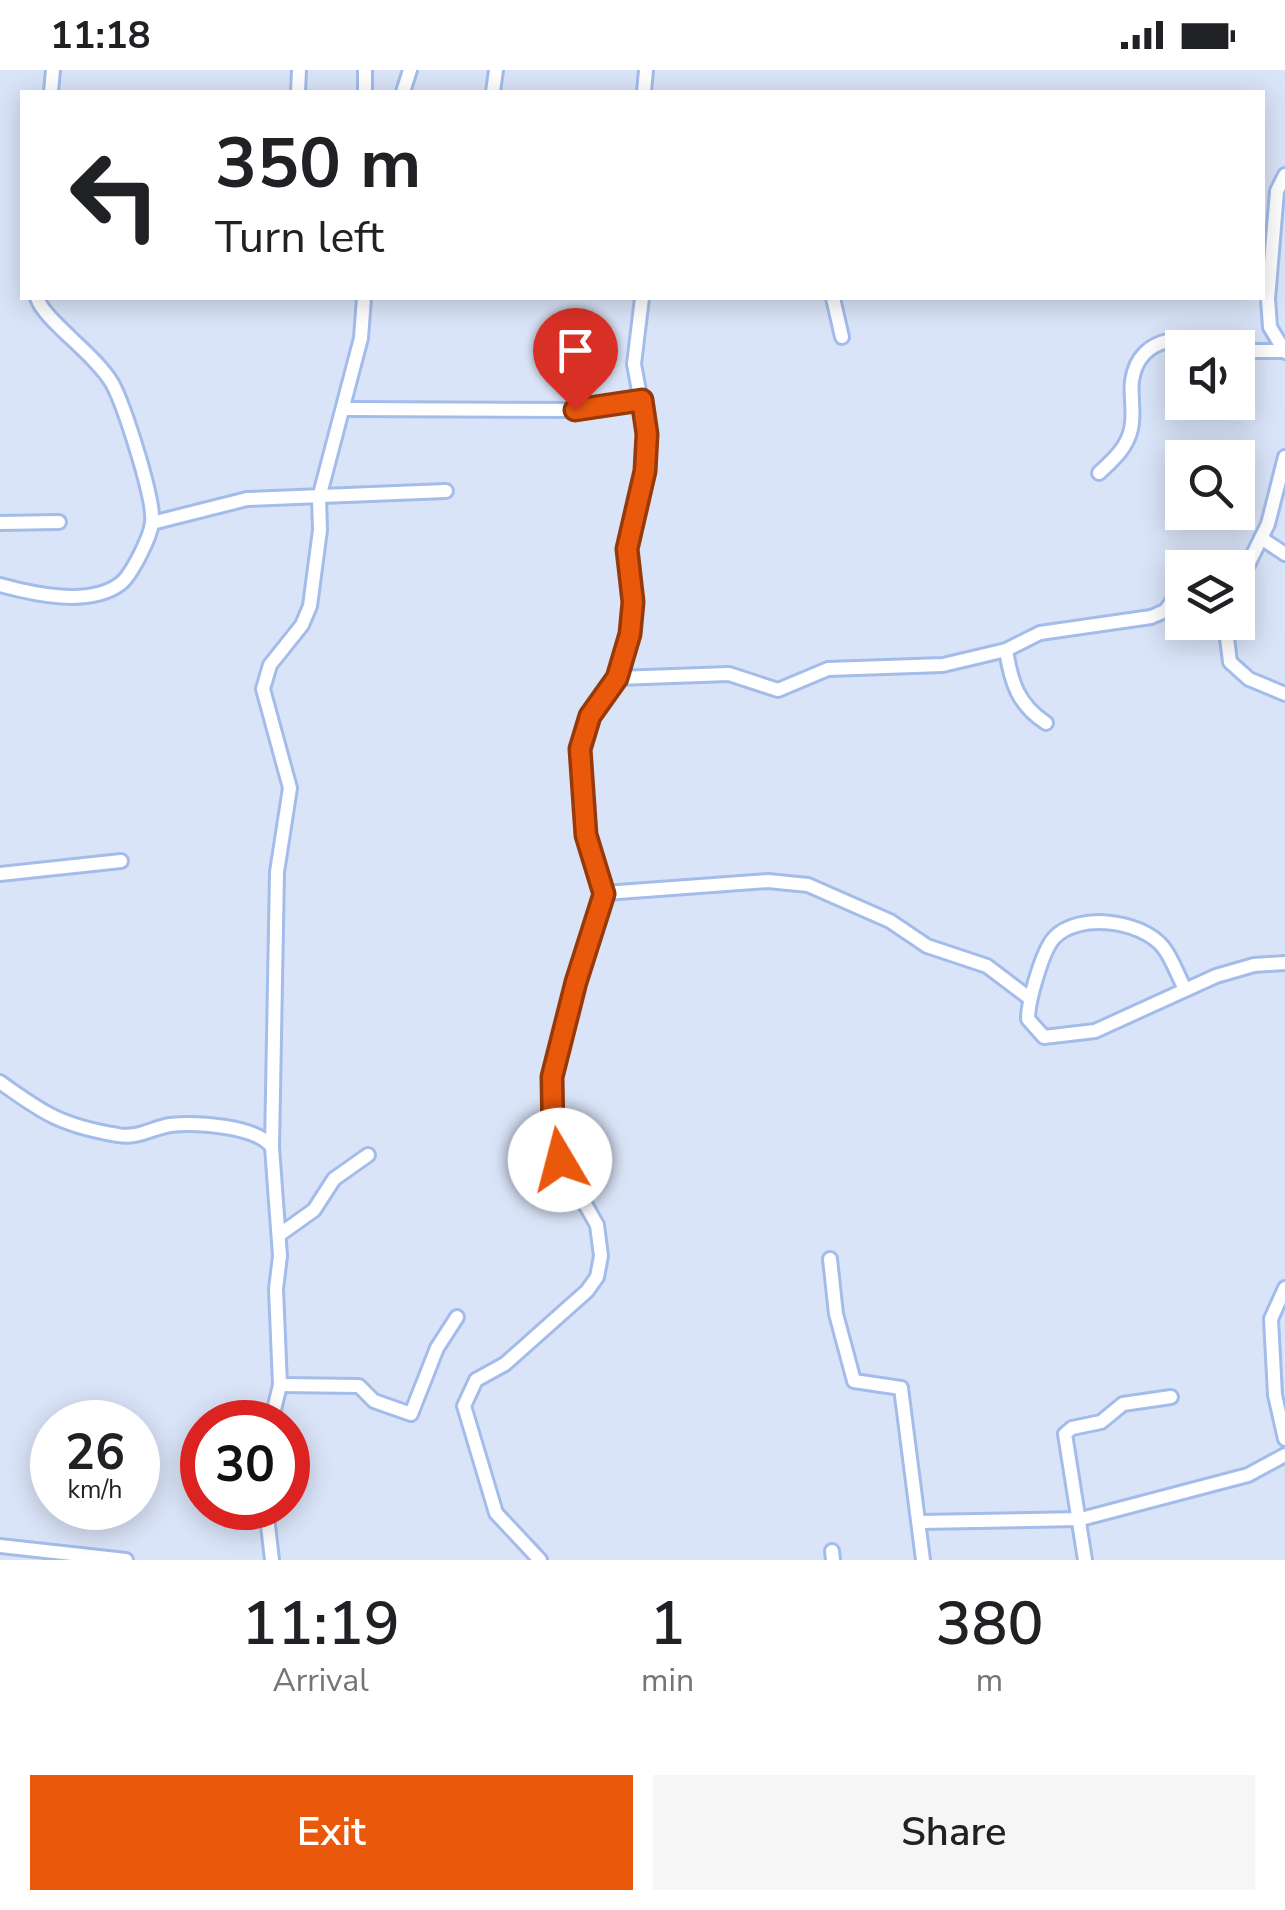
<!DOCTYPE html>
<html lang="en">
<head>
<meta charset="utf-8">
<style>
  :root { --surface:#fff; --page:#f6f6f6; --text:#202124; --muted:#757577; --accent:#ea580c }
  body { margin:0; font-family:"Nunito Sans",sans-serif; background:var(--page); color:var(--text); height:100vh; display:flex; flex-direction:column; font-size:38px; white-space:nowrap }
  * { box-sizing:border-box; margin:0 }
  p { font-size:32px; color:var(--muted) }
  .icon { flex:none; width:55px; height:55px; fill:none; stroke:currentColor; stroke-width:2; stroke-linecap:round; stroke-linejoin:round }
  .map { position:relative; height:1490px; overflow:hidden }
  .drawer { display:flex; flex-direction:column; background:var(--surface); flex:1 }
  .drawer>* { flex:none }
  .hud { position:absolute; left:20px; top:20px; width:1245px; height:210px; border-radius:0px; box-shadow:0 5px 25px #0003; background:#fff; color:var(--text); overflow:hidden }
  .tools { position:absolute; left:1165px; top:260px; display:grid; gap:20px }
  .tools a { display:grid; place-items:center; width:90px; height:90px; border-radius:0px; background:var(--surface); box-shadow:0 5px 25px #0003; font-size:50px }
  .speed { position:absolute; left:30px; top:1330px; display:flex; gap:20px; font-size:50px; font-weight:700; text-align:center }
  .speed>* { display:grid; place-content:center; width:130px; height:130px; border-radius:50%; background:var(--surface); box-shadow:0 5px 25px #0003; line-height:1 }
  .speed small { font-size:25px; font-weight:400 }
  .speed .limit { border:15px solid #d22; background:#fff; color:#111 }
  .pin { position:absolute; display:grid; place-items:center; width:85px; height:85px; color:#fff; margin:-102px -42px; border-radius:50% 50% 50% 0; rotate:-45deg; box-shadow:0 0 10px #0007 }
  .pin .icon { rotate:45deg }
  .me { position:absolute; width:110px; margin:-55px; rotate:352deg; stroke-linejoin:round; filter:drop-shadow(0 0 8px #0008) }
  .turn { display:flex; align-items:center; gap:35px; height:210px; padding:0 30px; font-size:45px }
  .turn .icon { width:130px; height:130px; stroke-width:2.5 }
  .turn b { display:block; font-size:70px; line-height:85px }
  .eta { display:flex; justify-content:space-evenly; align-items:center; height:170px; text-align:center }
  .eta b { font-size:60px; font-weight:600; line-height:70px }
  .cta { display:flex; gap:20px; margin-top:auto; padding:20px 30px }
  .cta a { flex:1; height:115px; border-radius:0px; background:var(--accent); color:#fff; font-size:40px; font-weight:600; line-height:115px; text-align:center }
  .cta a+a { background:var(--page); color:var(--text) }
  .status { display:flex; justify-content:space-between; align-items:center; height:70px; padding:0 50px; background:var(--surface); direction:ltr }
  .status svg { height:28px; fill:currentColor }
  .map>svg:first-child { display:block }
</style>
</head>
<body>
<div class="status"><b>11:18</b><svg viewBox="0 0 49 12"><path d="M0 12V9h3v3zM5 12V6h3v6zM10 12V3h3v9zM15 12V0h3v12zM26 1h20v11H26zM47 4h2v5h-2z"/></svg></div>
<div class="map">
<svg width="1285" height="1490" viewBox="0 0 1285 1490">
  <rect width="100%" height="100%" fill="#dae4f8"/>
  <g fill="none" stroke-linecap="round" stroke-linejoin="round">
    <defs>
      <g id="minor">
        <path d="M365,0V22"/>
        <path d="M51,22L53,0"/>
        <path d="M298,22L299,0"/>
        <path d="M403,22L410,0"/>
        <path d="M493,22L496,0"/>
        <path d="M644,22L646,0"/>
        <path d="M1285,105L1277,121L1268,229L1270,257L1285,282"/>
        <path d="M833,228L842,267"/>
        <path d="M1238,281H1285"/>
        <path d="M345,339L575,340L642,330"/>
        <path d="M1099,403C1113,390 1127,378 1131,359C1135,343 1130,326 1132,311C1139,261 1194,264 1228,278"/>
        <path d="M0,453L59,452"/>
        <path d="M152,453L247,429L446,421"/>
        <path d="M1261,468L1285,484"/>
        <path d="M1228,498L1248,492"/>
        <path d="M0,515C33,524 89,537 120,514C131,506 150,468 152,453C155,430 124,335 112,313C94,283 45,251 37,228"/>
        <path d="M1238,515L1268,454L1285,387"/>
        <path d="M1225,552L1230,592L1249,609L1285,624"/>
        <path d="M1006,580C1011,612 1018,635 1046,653"/>
        <path d="M617,608L729,604L778,620L828,599L943,595L1006,580L1040,563L1151,547L1165,541L1182,519"/>
        <path d="M0,804L121,791"/>
        <path d="M605,823L768,811L808,815L890,851L927,876L987,896L1028,927"/>
        <path d="M1185,919C1178,906 1172,888 1163,877C1141,850 1078,842 1054,868C1042,881 1028,932 1028,949L1044,967L1095,961L1216,906L1254,895L1285,893"/>
        <path d="M0,1012C44,1044 63,1056 118,1065C137,1069 152,1058 170,1055C196,1052 257,1056 272,1077"/>
        <path d="M279,1165L314,1140L334,1109L368,1085"/>
        <path d="M830,1189L836,1244L854,1311L901,1318L923,1490"/>
        <path d="M1285,1218L1271,1249L1275,1325L1285,1369"/>
        <path d="M280,1315L359,1316L374,1331L411,1344L437,1278L457,1247"/>
        <path d="M271,1352L280,1315L276,1219L280,1186L272,1077L277,802L290,718L263,619L270,595L302,555L310,536L320,460L319,428L361,268L364,228"/>
        <path d="M266,1438L272,1490"/>
        <path d="M920,1452L1081,1449L1248,1405L1285,1385"/>
        <path d="M0,1476L126,1490"/>
        <path d="M832,1481L833,1490"/>
        <path d="M540,1490L496,1443L464,1336L476,1310L505,1294L587,1221L597,1207L601,1186L597,1155L560,1090L553,1067L552,1007L576,912L605,823L586,765L580,679L590,647L617,608L629,565L633,532L627,479L645,401L647,364L634,294L642,228"/>
        <path d="M1085,1490L1065,1364L1072,1358L1101,1352L1123,1334L1171,1327"/>
      </g>
    </defs>
    <use href="#minor" stroke="#a3bcea" stroke-width="18"/>
    <use href="#minor" stroke="#fff" stroke-width="12"/>
  </g>
  <g fill="none" stroke-linecap="round" stroke-linejoin="round">
    <defs>
      <path id="route" d="M560,1090L553,1066L552,1007L576,912L604,824L586,765L580,679L590,646L617,608L630,564L633,532L627,479L645,401L647,364L642,330L575,340"/>
    </defs>
    <use href="#route" stroke="#983908" stroke-width="25"/>
    <use href="#route" stroke="#ea580c" stroke-width="18"/>
  </g>
</svg>
<div class="tools">
<a><svg class="icon" aria-label="sound" viewBox="0 0 24 24"><path d="M4 9h4l5-4v14l-5-4H4zM17 9q2 3 0 6"/></svg></a>
<a><svg class="icon" aria-label="search" viewBox="0 0 24 24"><circle cx="10" cy="10" r="6"/><path d="M15 15l6 6"/></svg></a>
<a><svg class="icon" aria-label="layers" viewBox="0 0 24 24"><path d="M12 4l9 5-9 5-9-5zM3 14l9 5 9-5"/></svg></a>
</div>
<div class="speed"><div>26<small>km/h</small></div><div class="limit">30</div></div>
<div class="pin" style="left:575px;top:340px;background:#d93025"><svg class="icon" aria-label="arrive" viewBox="0 0 24 24"><path d="M6 21V4h12l-3 4 3 4H6"/></svg></div>
<svg class="me" style="left:560px;top:1090px" viewBox="-20 -20 40 40"><circle r="19" fill="#fff"/><path d="M0-13L10 11 0 6-10 11z" fill="#ea580c"/></svg>
<div class="hud">
<div class="turn"><svg class="icon" aria-label="left" viewBox="0 0 24 24"><path d="M17 20v-9H6M10 6l-5 5 5 5"/></svg><div><b>350 m</b>Turn left</div></div>
</div>
</div>
<section class="drawer">
<div class="eta">
<div><b>11:19</b><p>Arrival</p></div>
<div><b>1</b><p>min</p></div>
<div><b>380</b><p>m</p></div>
</div>
<div class="cta"><a>Exit</a><a>Share</a></div>
</section>
</body>
</html>
